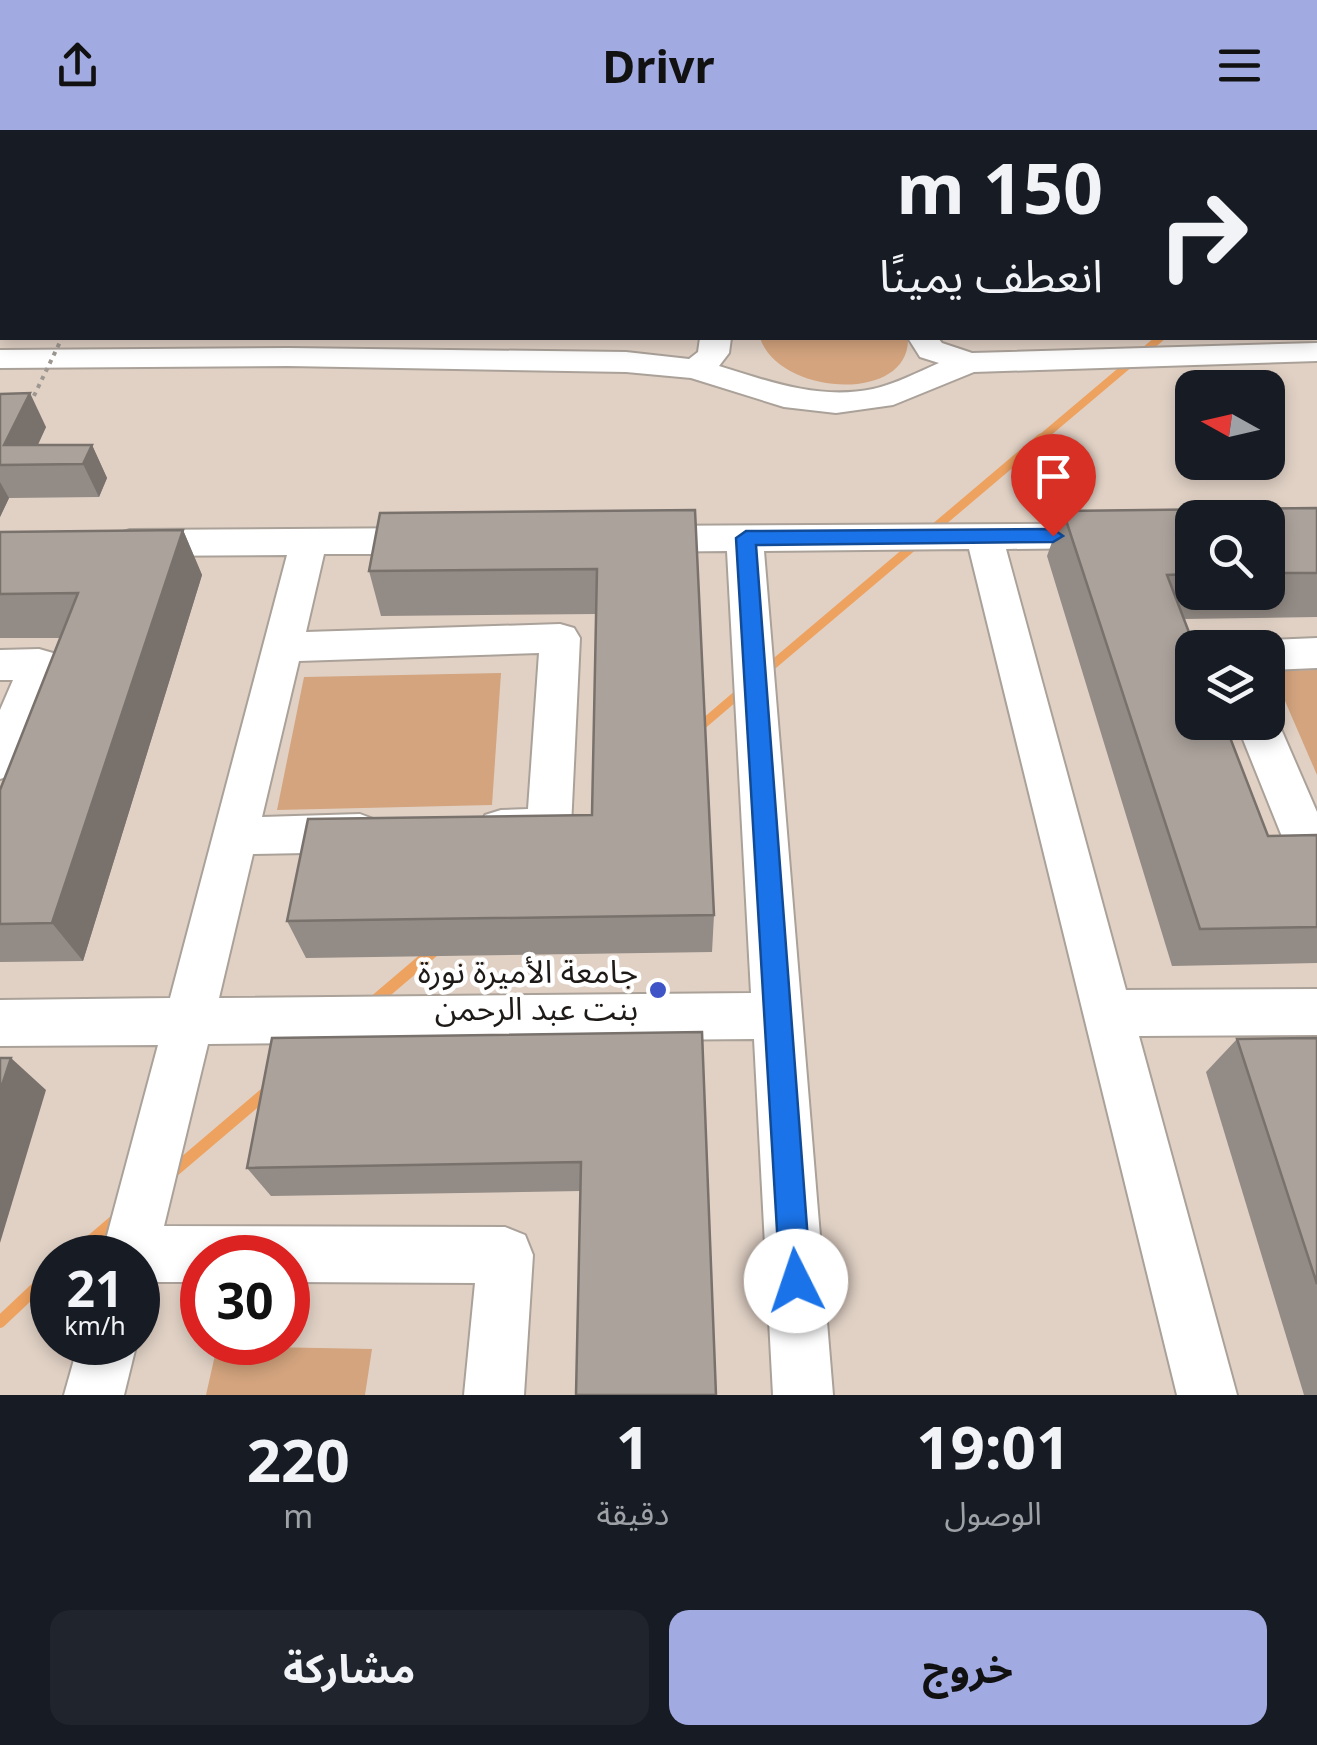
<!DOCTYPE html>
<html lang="ar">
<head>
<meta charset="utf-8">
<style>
  :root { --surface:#171b24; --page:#20242c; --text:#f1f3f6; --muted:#9ea1a6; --accent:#a1abe1 }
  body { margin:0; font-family:"Noto Sans","Noto Sans Arabic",sans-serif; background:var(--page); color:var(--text); direction:rtl; height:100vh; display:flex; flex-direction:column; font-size:38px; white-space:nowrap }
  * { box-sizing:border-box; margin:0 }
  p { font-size:32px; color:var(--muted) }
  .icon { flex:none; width:55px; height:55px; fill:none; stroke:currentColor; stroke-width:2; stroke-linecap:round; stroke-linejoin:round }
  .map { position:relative; height:1265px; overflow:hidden; direction:ltr }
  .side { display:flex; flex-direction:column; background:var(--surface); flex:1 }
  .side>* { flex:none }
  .guide { position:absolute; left:0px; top:0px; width:1318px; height:210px; box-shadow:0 5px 15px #0003; direction:rtl; background:#171b24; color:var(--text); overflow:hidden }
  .needle { width:65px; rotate:278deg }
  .tools { position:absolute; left:1175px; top:240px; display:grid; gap:20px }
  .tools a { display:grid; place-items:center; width:110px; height:110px; border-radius:20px; background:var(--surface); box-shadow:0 5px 15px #0003; font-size:50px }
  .speed { position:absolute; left:30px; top:1105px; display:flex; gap:20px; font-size:50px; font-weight:700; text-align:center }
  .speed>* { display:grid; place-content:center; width:130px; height:130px; border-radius:50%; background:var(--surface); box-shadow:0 5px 15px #0003; line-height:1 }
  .speed small { font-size:25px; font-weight:400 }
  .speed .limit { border:15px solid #d22; background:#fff; color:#111 }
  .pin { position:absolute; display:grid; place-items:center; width:85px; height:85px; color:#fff; margin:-102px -42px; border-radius:50% 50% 50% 0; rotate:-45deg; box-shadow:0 0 10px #0007 }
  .pin .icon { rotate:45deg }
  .me { position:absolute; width:110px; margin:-55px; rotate:356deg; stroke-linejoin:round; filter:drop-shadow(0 0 8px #0008) }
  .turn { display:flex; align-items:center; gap:35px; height:210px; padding:0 50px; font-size:45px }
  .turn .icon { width:130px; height:130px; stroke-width:2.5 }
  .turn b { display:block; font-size:70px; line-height:85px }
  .eta { display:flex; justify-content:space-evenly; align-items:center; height:170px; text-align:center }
  .eta b { font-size:60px; font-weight:700; line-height:70px }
  .primary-button { display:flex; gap:20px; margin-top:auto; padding:20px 50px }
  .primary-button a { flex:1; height:115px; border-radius:20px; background:var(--accent); color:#111; font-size:40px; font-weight:700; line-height:115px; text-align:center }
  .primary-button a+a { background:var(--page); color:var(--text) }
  header { display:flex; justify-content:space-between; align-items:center; height:130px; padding:0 50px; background:var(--accent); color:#111; font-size:45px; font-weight:700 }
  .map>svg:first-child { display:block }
</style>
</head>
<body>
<header><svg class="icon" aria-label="menu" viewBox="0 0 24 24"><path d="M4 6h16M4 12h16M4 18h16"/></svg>Drivr<svg class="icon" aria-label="share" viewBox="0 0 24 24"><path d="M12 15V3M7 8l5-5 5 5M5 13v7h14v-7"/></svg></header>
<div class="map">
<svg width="1317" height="1265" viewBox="0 0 1317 1265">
  <rect width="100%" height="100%" fill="#e9e0d8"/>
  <path fill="#e1d1c5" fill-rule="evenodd" d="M0,0H1317V1265H0ZM2,2H1315V208H2ZM1192,258H1268V332H1192ZM1192,388H1268V462H1192ZM1192,518H1268V592H1192ZM52,1128H138V1212H52ZM202,1128H288V1212H202Z"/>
  <g fill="#d3a47e">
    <path d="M760,208H908C910,274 779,266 760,208Z"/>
    <path d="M1317,540V645L1272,541Z"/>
    <path d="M501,543L492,675L277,680L304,547Z"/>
    <path d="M217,1216L372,1219L365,1265H206Z"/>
  </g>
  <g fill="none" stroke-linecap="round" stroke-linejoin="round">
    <path stroke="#eea260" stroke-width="8" d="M1038,311L1160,208"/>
    <g stroke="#eea260" stroke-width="9">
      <path d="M931,401L1041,308"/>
      <path d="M763,543L918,412"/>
      <path d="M695,601L743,560"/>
    </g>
    <g stroke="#eea260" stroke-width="12">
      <path d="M370,875L437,818"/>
      <path d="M168,1046L269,960"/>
      <path d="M71,1128L120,1086"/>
      <path d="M0,1192L52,1143"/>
    </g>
    <defs>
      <g id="street">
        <rect x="0" y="185" width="2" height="18"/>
        <path d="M700,208H731L729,223L719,236C770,252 820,270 873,259C896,254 918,242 939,233L920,227L908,208H938L942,213L972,223L1317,213V231L974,242L893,275L836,283L784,277L691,248L626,242L288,236L0,238V220L288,218L626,222L689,229L698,222Z"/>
        <path d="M1192,393V417L1006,419L1126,860L1317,859V905L1139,906L1237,1265H1177L969,419L764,421L833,1265H773L754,909L208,914L164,1096L505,1097L525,1105L533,1125L524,1265H464L475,1153L288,1152V1128H202V1152H138V1128H101L158,915L0,916V870L170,868L287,425L130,426L117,422L112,413L117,404L130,400L429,398L442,402L447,411L442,420L429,424H324L306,502L560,494L574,498L580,508L571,697L565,710C540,718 510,719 485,711L479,698L485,685L501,680L528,679L539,523L299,531L262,687L360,684L376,690L382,703L376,716L360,722L253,724L219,868L751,863L727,421L640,422L627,418L622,409L627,400L640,396Z"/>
        <path d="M1317,508V538L1268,540V518H1252L1268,510Z"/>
        <path d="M39,519L53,523L59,534L21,632L15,644L0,649V580L13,550H0V520Z"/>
        <path d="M1268,579L1278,592L1317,682V718L1301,719L1285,714L1236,592H1268Z"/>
        <path d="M79,1212H137L124,1265H64Z"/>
      </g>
    </defs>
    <use href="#street" stroke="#aaa199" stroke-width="4"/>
    <use href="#street" fill="#fff" fill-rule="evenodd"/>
    <path stroke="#9e9791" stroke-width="4" stroke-dasharray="4 5" stroke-linecap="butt" d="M30,274L62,208"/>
  </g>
  <g fill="#938b85" fill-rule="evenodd">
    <path d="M761,0H977L976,2H761Z"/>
    <path d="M1024,0H1227V2H1025Z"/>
    <path d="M2,31V115H0V35Z"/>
    <path d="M0,264L46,297L38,315H92L107,348L99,367L9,368L0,387Z"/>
    <path d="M1317,378V487L1184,489L1268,706L1317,705V833L1172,836L1047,426L1063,381ZM1192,388H1268V462H1192Z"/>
    <path d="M695,380L714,785L712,822L306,828L287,791L592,685L596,484L381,486L369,441Z"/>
    <path d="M183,400L202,445L83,831L0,832V660L60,508H0V402Z"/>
    <path d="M702,902L581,1061L271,1066L247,1038Z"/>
    <path d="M1317,908V1265H1304L1206,942L1237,909Z"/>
  </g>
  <g fill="#78716c">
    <path d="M30,263L46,297L28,335L4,315Z"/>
    <path d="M92,315L107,348L99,367L83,334Z"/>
    <path d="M0,352L9,368L0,387Z"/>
    <path d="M183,400L202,445L83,831L52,793Z"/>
    <path d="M11,928L46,960L0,1113V961Z"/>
  </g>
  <g fill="#aba29b" stroke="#78716c" stroke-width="2.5">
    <path d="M23,0H177L176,2H21Z"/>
    <path d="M2,31V83H0V35Z"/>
    <path d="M30,263L4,315H92L83,334L0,335V264Z"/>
    <path d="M1317,378V443H1268V388H1192V444L1167,445L1195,518H1192V592H1224L1268,706L1317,705V797L1200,799L1063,381Z"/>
    <path d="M695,380L714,785L287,791L308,689L592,685L597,439L369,441L380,383Z"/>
    <path d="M183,400L52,793L0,794V660L78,463L0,464V402Z"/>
    <path d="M702,902L716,1265H576L581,1032L247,1038L272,908Z"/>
    <path d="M1317,908V1154L1237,909Z"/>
    <path d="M0,928H11L0,961Z"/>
  </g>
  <path fill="#1a73e8" stroke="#114b97" stroke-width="2.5" d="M1053,399L1063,406L1053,412L756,415L811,1151L806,1162L796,1166L785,1162L780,1151L736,408L746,401Z"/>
  <circle fill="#3f54c7" stroke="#fff" stroke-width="4" cx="658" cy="860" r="10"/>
  <g text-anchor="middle" stroke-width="9" stroke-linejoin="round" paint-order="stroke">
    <g font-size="32" fill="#1e1a18" stroke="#fff" text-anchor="end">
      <text x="638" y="853">جامعة الأميرة نورة<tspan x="638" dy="37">بنت عبد الرحمن</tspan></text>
    </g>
  </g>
</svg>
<div class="tools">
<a><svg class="needle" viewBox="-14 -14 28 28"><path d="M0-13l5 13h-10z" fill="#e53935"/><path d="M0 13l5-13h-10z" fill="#9ea1a6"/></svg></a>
<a><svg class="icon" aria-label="search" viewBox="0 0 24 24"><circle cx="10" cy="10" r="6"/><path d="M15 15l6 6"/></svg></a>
<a><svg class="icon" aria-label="layers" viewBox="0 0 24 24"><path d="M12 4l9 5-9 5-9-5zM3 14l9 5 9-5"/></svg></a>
</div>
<div class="speed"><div>21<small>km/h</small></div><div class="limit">30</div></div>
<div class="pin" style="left:1053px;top:406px;background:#d93025"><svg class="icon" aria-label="arrive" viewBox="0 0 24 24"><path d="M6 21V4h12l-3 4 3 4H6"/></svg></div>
<svg class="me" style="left:796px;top:1151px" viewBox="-20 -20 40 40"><circle r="19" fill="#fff"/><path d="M0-13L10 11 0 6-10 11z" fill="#1a73e8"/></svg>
<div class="guide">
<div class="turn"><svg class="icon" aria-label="right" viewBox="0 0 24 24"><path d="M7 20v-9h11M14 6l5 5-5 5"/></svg><div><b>150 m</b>انعطف يمينًا</div></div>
</div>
</div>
<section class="side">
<div class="eta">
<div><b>19:01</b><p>الوصول</p></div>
<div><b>1</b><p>دقيقة</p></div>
<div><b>220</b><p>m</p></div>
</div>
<div class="primary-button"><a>خروج</a><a>مشاركة</a></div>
</section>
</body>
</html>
